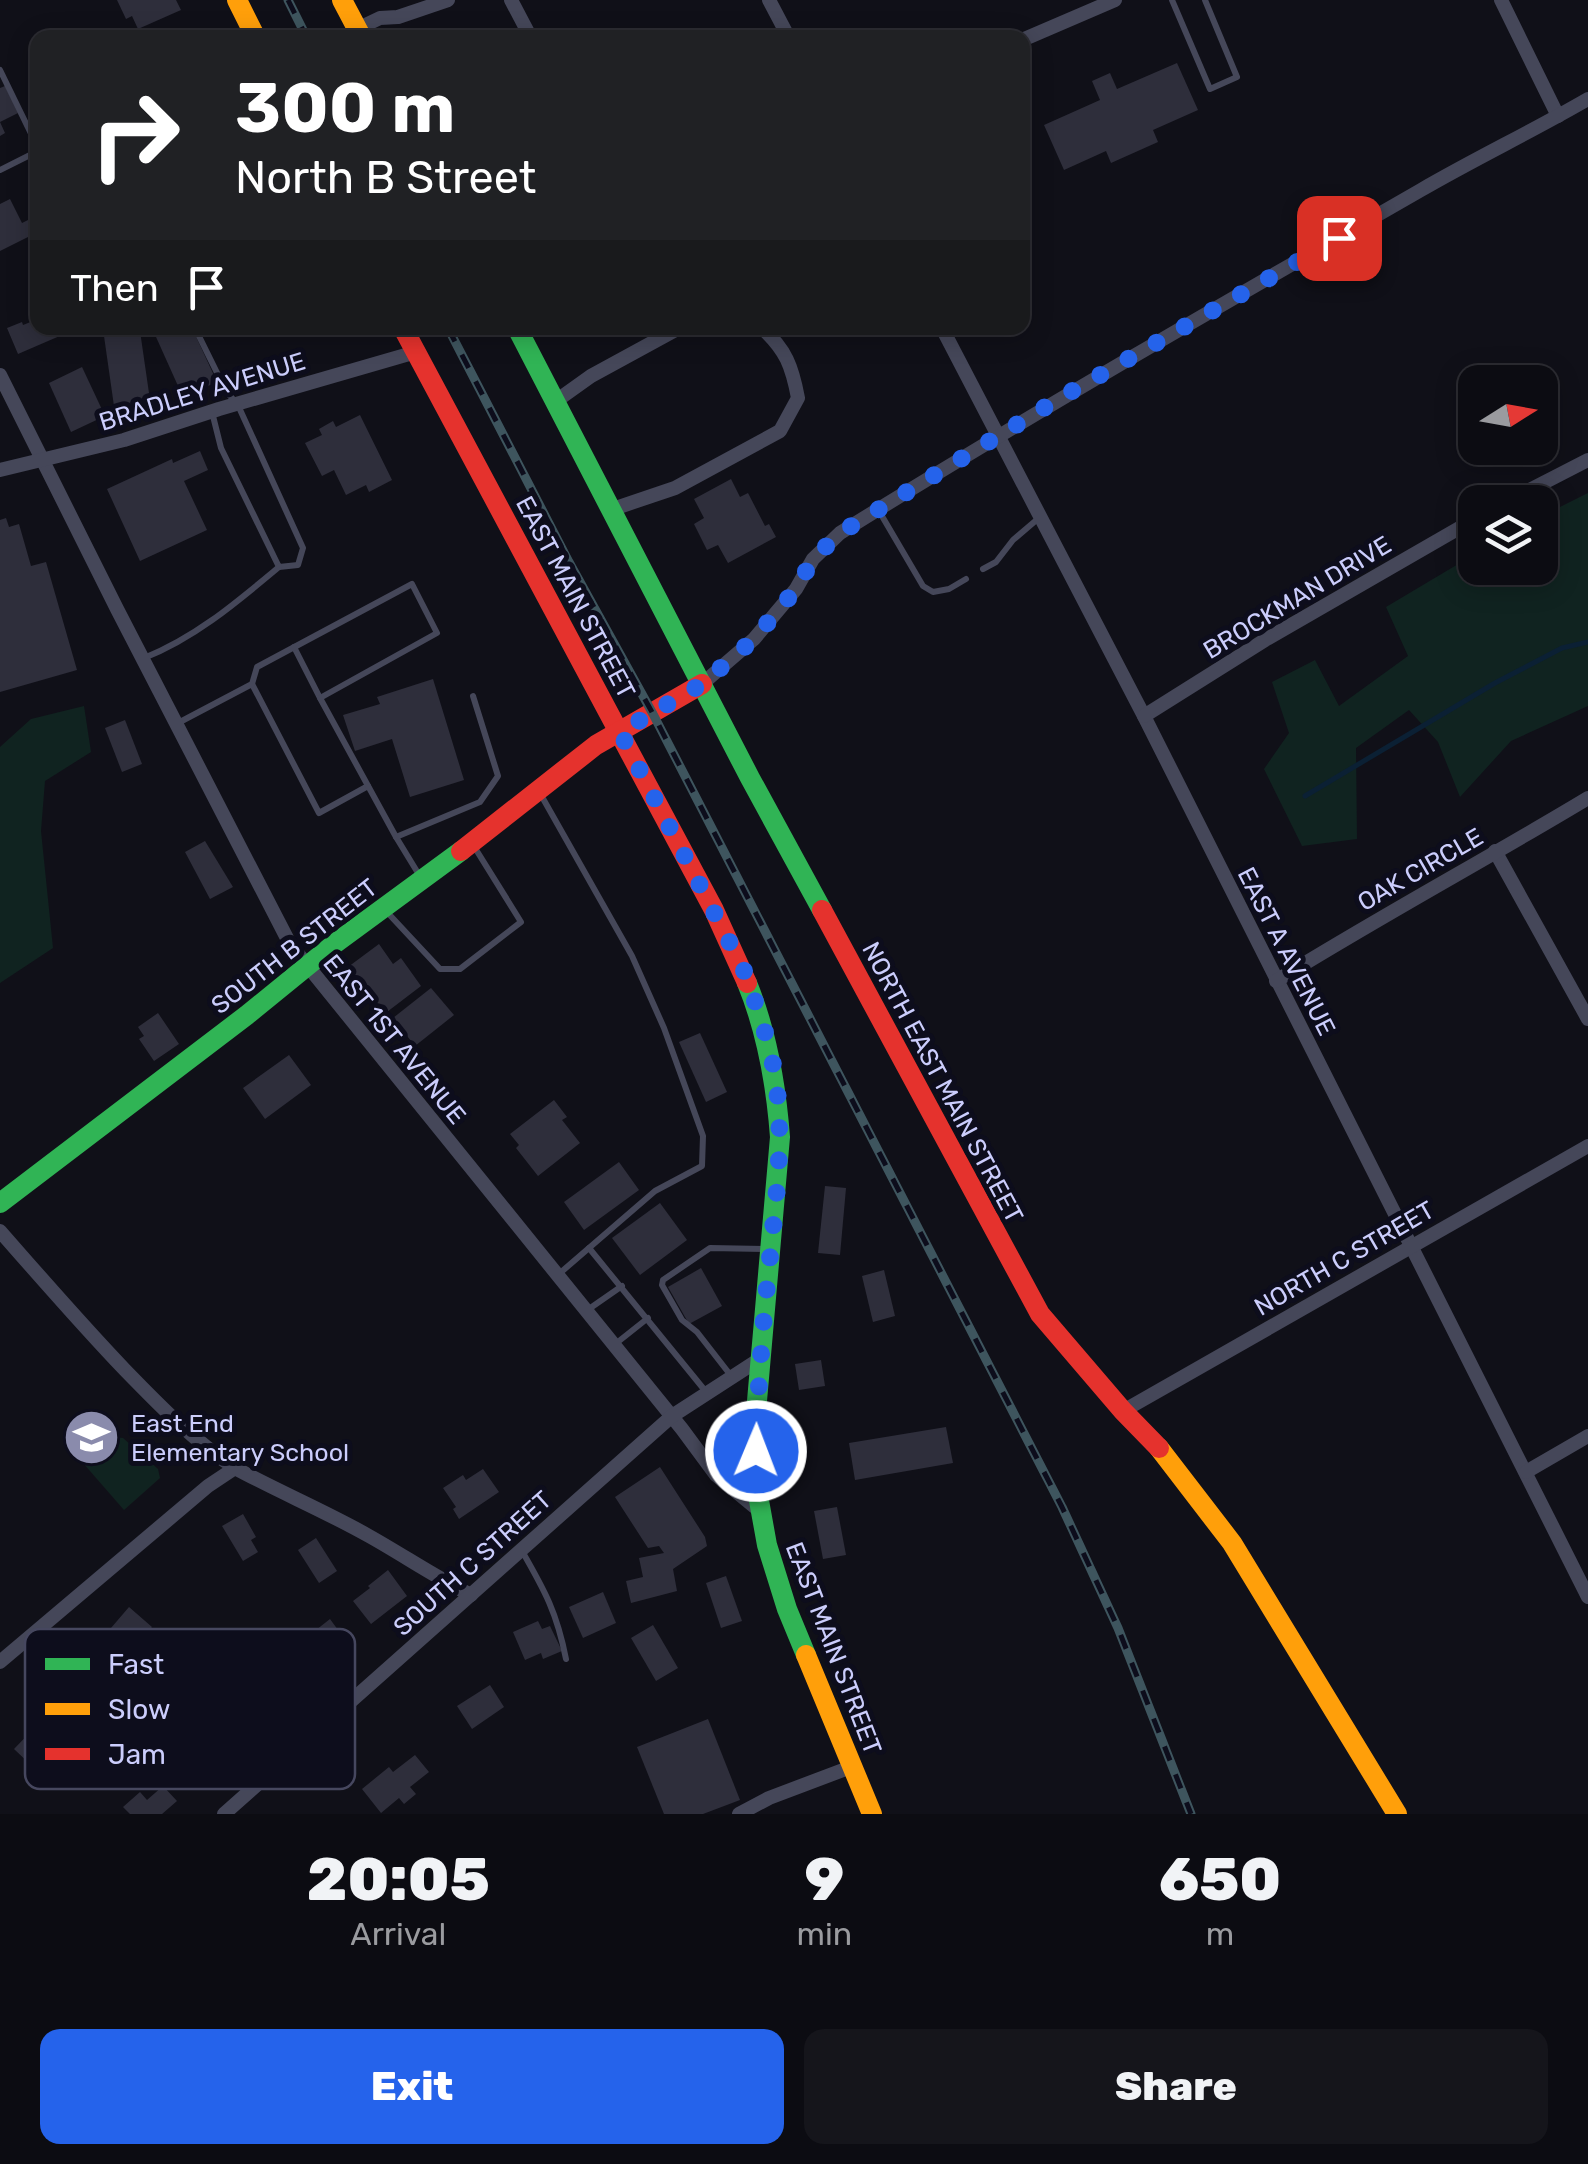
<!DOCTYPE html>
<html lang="en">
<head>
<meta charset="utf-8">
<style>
  :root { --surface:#0c0c12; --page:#15151b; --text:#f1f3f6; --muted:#9a9b9f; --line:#2c2c32; --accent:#2563eb }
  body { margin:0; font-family:Rubik,sans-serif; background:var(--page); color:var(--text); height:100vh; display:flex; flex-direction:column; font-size:38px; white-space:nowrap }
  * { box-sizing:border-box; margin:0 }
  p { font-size:32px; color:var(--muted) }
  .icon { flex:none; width:55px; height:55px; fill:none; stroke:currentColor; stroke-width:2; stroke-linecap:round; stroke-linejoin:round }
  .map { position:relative; height:1814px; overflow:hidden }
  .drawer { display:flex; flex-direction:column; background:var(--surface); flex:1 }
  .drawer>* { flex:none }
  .banner { position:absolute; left:30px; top:30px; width:1000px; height:305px; border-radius:20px; box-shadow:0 5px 25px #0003,0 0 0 2px var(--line); background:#202124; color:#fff; overflow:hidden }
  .needle { width:65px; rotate:79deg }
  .buttons { position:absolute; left:1458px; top:365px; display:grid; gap:20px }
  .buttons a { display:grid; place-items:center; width:100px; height:100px; border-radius:20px; background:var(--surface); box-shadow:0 5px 25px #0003,0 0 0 2px var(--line); font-size:50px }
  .pin { position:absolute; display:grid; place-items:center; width:85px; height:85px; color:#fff; margin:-42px; border-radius:20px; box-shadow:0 5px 15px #0006 }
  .me { position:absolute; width:110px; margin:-55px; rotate:1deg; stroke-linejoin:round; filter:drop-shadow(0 0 8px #0008) }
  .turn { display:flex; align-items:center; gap:35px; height:210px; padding:0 40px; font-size:45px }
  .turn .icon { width:130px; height:130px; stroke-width:2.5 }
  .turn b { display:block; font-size:70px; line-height:85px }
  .then { display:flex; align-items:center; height:95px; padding:0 40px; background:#0003; gap:20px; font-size:38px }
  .eta { display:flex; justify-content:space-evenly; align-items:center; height:170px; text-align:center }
  .eta b { font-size:60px; font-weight:800; line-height:70px }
  .button { display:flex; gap:20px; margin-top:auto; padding:20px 40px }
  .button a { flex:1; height:115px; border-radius:20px; background:var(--accent); color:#fff; font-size:40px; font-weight:800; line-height:115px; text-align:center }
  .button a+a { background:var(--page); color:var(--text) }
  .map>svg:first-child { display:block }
</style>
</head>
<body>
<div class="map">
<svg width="1588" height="1814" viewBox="0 0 1588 1814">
  <rect width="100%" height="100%" fill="#101018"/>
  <g fill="#102320">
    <path d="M1588,493V706L1511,741L1460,797L1438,742L1409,710L1356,748L1357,839L1302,846L1264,769L1289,733L1272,682L1315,660L1339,706L1408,656L1386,607L1475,554V568H1540V517Z"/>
    <path d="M84,706L91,752L45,781L41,831L53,948L0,983V747L31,719Z"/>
    <path d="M109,1436L123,1438L158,1469L160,1478L124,1510L83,1463Z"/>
  </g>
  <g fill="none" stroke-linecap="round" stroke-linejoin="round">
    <path stroke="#0b2034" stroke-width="5" d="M1305,796L1495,683L1562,648L1588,642"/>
  </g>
  <g fill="#2e2e3b">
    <path d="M117,0H176L181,10L138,29L132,16L126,19Z"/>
    <path d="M1177,63L1198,110L1153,130L1158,142L1111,163L1106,151L1064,170L1044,125L1100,100L1092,81L1110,73L1117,89Z"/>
    <path d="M5,86L18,113L0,122L5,133L0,136V88Z"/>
    <path d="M10,199L22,223L32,218L38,232L0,251V204Z"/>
    <path d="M38,319V328H59L62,335L18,354L7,328L22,322L23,325Z"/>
    <path d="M152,328H192L217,382L183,397Z"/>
    <path d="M140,331L151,407L115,413L104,336Z"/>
    <path d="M82,367L105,416L71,432L49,383Z"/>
    <path d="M360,415L392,480L369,492L366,485L346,495L334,470L322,476L305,443L322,435L319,429L333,421L336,427Z"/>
    <path d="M200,451L208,470L184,481L207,530L140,561L107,489L172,459L173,463Z"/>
    <path d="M731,479L740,497L748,493L765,526L769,524L776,537L728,563L718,545L707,550L694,524L704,518L694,499Z"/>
    <path d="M6,518L9,527L19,524L31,566L46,562L77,670L0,692V520Z"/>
    <path d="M433,679L464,780L410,797L392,739L355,751L343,715L380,704L377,697Z"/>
    <path d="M125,720L142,764L122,772L105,728Z"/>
    <path d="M205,841L233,887L210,899L185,852Z"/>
    <path d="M379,944L393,964L401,958L421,986L383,1015L348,967Z"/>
    <path d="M431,988L454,1015L415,1046L393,1018Z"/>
    <path d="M158,1013L179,1044L154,1061L139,1039L144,1036L138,1027Z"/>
    <path d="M700,1033L727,1092L706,1102L679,1042Z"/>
    <path d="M289,1055L311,1085L265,1119L243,1088Z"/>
    <path d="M554,1100L567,1117L562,1120L580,1143L538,1176L516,1148L519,1145L510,1134Z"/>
    <path d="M619,1162L639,1190L584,1230L564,1202Z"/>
    <path d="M825,1186L846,1188L840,1255L818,1253Z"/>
    <path d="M660,1203L687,1240L640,1275L612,1238Z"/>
    <path d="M701,1268L722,1306L689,1324L668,1287Z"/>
    <path d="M884,1270L895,1316L873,1322L862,1276Z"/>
    <path d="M821,1360L825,1386L799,1390L795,1364Z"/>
    <path d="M946,1427L953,1463L855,1480L849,1443Z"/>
    <path d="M660,1467L705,1537L707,1546L673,1569L677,1591L631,1603L626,1581L643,1577L639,1558L664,1553L659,1546L648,1548L615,1497Z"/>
    <path d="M483,1469L499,1492L459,1519L453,1509L456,1507L443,1488L463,1475L466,1480Z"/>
    <path d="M837,1507L846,1555L823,1559L814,1511Z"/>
    <path d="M243,1514L256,1537L251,1540L258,1552L243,1561L222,1526Z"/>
    <path d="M316,1538L337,1571L319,1583L298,1550Z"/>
    <path d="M388,1570L407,1596L371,1624L353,1601L370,1588L368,1586Z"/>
    <path d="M726,1576L742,1621L721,1628L706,1583Z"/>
    <path d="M603,1592L616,1623L583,1638L569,1607Z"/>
    <path d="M129,1607L152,1627L131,1652L119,1643L123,1638L111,1628Z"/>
    <path d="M330,1619L349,1645L318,1669L310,1659L315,1655L309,1646L321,1637L316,1630Z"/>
    <path d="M538,1621L542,1629L550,1626L562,1651L543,1659L541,1653L525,1660L513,1632Z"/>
    <path d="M653,1625L678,1668L656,1681L631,1638Z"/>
    <path d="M490,1685L504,1707L472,1729L457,1706Z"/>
    <path d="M64,1714L87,1736L78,1746L71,1739L52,1759L46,1753L33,1767L14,1749L41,1721L49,1730Z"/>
    <path d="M708,1719L740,1800L703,1814H664L637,1747Z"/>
    <path d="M415,1755L429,1772L410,1787L416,1794L404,1804L399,1798L381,1813L362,1789L389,1767L393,1772Z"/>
    <path d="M163,1786L177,1801L162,1814H130L123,1807L140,1792L147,1800Z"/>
  </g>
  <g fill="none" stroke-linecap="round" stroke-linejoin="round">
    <g stroke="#454759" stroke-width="6">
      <path d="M1172,0L1210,89L1237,77L1205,0"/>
      <path d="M0,70L38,148"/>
      <path d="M0,170L38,151"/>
      <path d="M195,328L227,393L237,403L303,548L298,565L279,567L221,448L212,412"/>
      <path d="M879,511L923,586L933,592L949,589L966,579"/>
      <path d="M983,569L996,562L1013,540L1040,517"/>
      <path d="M294,647L320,698"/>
      <path d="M144,658C195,638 237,602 279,567"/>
      <path d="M252,684L319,813L368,786"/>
      <path d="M178,723L252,684L257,667L412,584L437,633L320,698L396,837L421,878"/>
      <path d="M541,795L632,956L664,1028L703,1136L702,1166L655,1191L560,1273"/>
      <path d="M396,837L480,802L498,776L473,696"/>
      <path d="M386,911L440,969H460L521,922L475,848"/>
      <path d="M589,1248L707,1393"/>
      <path d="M586,1311L622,1286"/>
      <path d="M614,1345L648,1318"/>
      <path d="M732,1377L697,1332L682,1320L662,1285L663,1280L710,1248L764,1249"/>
      <path d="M522,1551C545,1591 557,1613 566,1659"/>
    </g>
    <g stroke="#454759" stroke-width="14">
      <path d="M511,0L531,38"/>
      <path d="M769,0L789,38"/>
      <path d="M1501,0L1558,116"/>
      <path d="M357,29L380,18L398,17L448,0"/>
      <path d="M1022,40L1115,0"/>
      <path d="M942,328L1144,716L1588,1597"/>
      <path d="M0,375L117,609L290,944L682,1429L716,1475L761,1512"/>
      <path d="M556,401L591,376L679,328"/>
      <path d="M0,470L124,440L219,409L416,352"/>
      <path d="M1506,502L1588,460"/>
      <path d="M613,509L675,488L780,431L798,398C792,366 786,350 762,328"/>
      <path d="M702,684L754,639L796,589L813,559L840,533C1031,414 1226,302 1421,190C1476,158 1533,131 1588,99"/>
      <path d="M1144,716L1265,640L1475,519"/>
      <path d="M1495,851L1588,1019"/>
      <path d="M1276,981C1379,917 1485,860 1588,798"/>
      <path d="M0,1231C41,1278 82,1325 125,1370C159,1405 194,1441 235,1468"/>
      <path d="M1123,1411L1588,1146"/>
      <path d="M1526,1472L1588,1436"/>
      <path d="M0,1662L208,1486L235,1468C279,1492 325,1511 369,1536C403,1555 435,1577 471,1595"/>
      <path d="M224,1814L672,1416L760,1359"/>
      <path d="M739,1814L769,1798L851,1767"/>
    </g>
    <g stroke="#30b455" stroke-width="20">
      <path d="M517,328L750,778L822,910"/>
      <path d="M747,983C767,1032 776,1084 780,1137L757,1401L758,1495L767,1545L787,1609L806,1655"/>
      <path d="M0,1203L247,1015L333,945L461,851"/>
    </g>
    <g stroke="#ff9f0a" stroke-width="20">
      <path d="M237,0L256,38"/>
      <path d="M342,0L362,38"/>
      <path d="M1159,1448L1232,1543L1397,1814"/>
      <path d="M806,1655L872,1814"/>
    </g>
    <g stroke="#e5322d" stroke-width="20">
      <path d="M403,328L714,910L747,983"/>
      <path d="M461,851L596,745L702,684"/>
      <path d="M822,910L1040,1314L1123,1411L1159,1448"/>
    </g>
    <defs>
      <g id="rail">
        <path d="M288,0L307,38"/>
        <path d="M448,328L569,562L653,714L1062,1507L1118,1628L1191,1814"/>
      </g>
    </defs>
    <use href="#rail" stroke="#3e555e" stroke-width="9"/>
    <use href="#rail" stroke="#0d0d1c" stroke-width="5" stroke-dasharray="15" stroke-linecap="butt"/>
  </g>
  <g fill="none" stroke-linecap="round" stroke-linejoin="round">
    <path stroke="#2563eb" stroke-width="18" stroke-dasharray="0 32.4" d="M756,1451C758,1390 762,1329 769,1268C774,1213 783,1156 778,1101C775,1055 759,1012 743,968L620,732L702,684L754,639L796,589L813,559L840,533L1060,398L1339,238"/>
  </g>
  <defs>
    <symbol id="school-disc" viewBox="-11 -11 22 22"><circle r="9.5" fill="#8a8bac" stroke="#0d0d1c"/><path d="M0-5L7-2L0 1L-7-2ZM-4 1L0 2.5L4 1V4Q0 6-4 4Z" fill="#fff"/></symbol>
  </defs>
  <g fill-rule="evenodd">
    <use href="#school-disc" x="60" y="1406" width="63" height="63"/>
  </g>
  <g text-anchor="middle" stroke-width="10" stroke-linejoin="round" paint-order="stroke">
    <g font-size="25" fill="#cbcdfc" stroke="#0d0d1c">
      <text transform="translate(202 391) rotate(-17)" y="9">BRADLEY AVENUE</text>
      <text transform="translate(576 597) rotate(62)" y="9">EAST MAIN STREET</text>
      <text transform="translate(1297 597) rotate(-31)" y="9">BROCKMAN DRIVE</text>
      <text transform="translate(1420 869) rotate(-30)" y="9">OAK CIRCLE</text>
      <text transform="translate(294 946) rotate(-38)" y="9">SOUTH B STREET</text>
      <text transform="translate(1287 951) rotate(63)" y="9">EAST A AVENUE</text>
      <text transform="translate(395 1039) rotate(51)" y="9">EAST 1ST AVENUE</text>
      <text transform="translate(943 1082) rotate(62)" y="9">NORTH EAST MAIN STREET</text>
      <text transform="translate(1344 1258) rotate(-30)" y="9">NORTH C STREET</text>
      <text transform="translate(472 1563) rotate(-42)" y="9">SOUTH C STREET</text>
      <text transform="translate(834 1648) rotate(69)" y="9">EAST MAIN STREET</text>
    </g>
    <g font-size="25" fill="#cbcdfc" stroke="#0d0d1c" text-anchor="start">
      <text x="131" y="1432">East End<tspan x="131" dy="29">Elementary School</tspan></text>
    </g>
  </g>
  <rect x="25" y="1629" width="330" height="160" rx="15" fill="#0d0d1c" stroke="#46475f" stroke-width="2.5"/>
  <rect x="45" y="1658" width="45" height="12" fill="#30b455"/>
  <rect x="45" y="1703" width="45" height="12" fill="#ff9f0a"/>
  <rect x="45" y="1748" width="45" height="12" fill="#e5322d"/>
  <g font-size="28" fill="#cbcdfc">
    <text x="108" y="1674">Fast</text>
    <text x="108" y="1719">Slow</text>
    <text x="108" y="1764">Jam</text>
  </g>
</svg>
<div class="buttons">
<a><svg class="needle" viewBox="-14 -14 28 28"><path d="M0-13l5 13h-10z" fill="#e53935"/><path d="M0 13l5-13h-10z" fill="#9a9b9f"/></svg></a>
<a><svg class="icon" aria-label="layers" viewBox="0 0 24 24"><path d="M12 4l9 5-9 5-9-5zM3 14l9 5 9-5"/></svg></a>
</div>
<div class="pin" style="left:1339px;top:238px;background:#d93025"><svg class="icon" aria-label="arrive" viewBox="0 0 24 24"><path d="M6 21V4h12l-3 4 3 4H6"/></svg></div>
<svg class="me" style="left:756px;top:1451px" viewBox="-20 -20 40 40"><circle r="17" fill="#2563eb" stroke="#fff" stroke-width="3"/><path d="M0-11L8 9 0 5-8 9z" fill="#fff"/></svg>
<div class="banner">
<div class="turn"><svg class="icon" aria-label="right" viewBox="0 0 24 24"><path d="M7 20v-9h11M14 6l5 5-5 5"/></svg><div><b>300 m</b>North B Street</div></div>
<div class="then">Then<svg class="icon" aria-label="arrive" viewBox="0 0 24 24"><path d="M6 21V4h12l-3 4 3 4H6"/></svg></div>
</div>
</div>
<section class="drawer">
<div class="eta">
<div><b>20:05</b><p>Arrival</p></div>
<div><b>9</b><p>min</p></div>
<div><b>650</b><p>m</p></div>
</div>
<div class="button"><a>Exit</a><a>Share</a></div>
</section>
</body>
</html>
